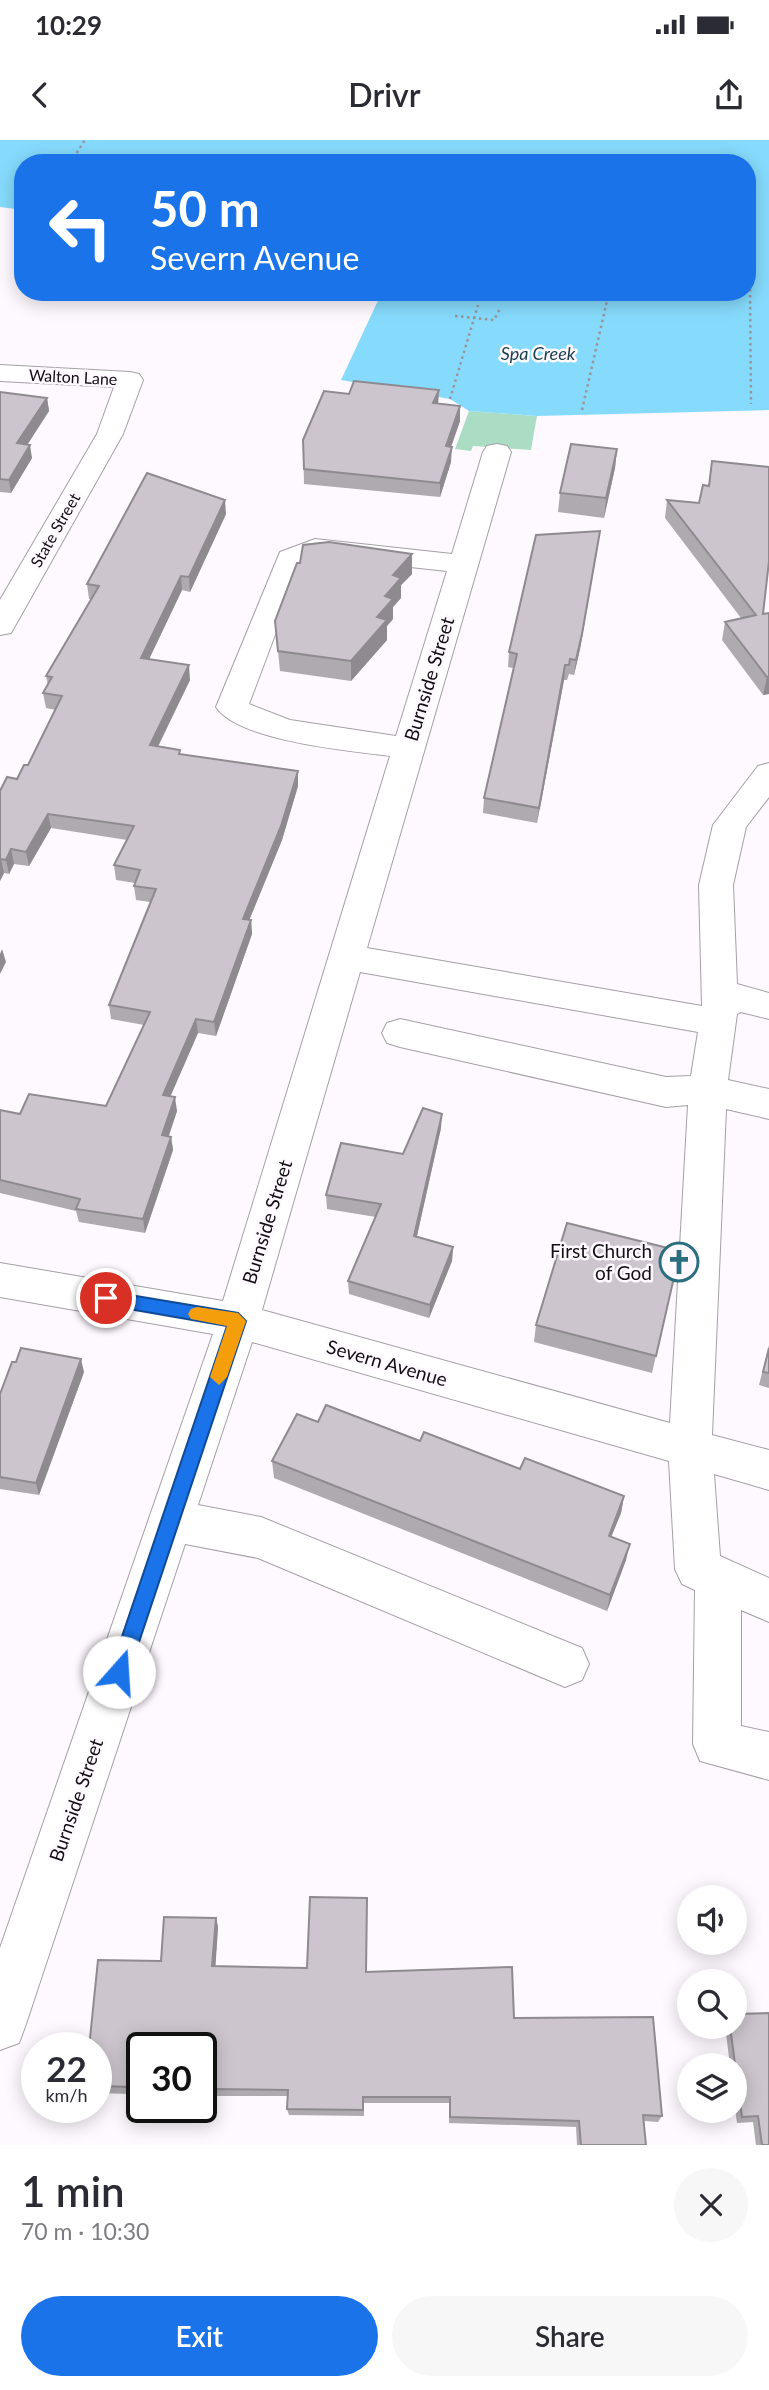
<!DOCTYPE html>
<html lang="en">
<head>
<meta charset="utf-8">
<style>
  :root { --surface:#fff; --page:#f7f7f7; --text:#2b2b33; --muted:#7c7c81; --accent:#1a73e8 }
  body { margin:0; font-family:Lato,sans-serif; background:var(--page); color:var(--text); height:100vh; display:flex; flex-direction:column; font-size:26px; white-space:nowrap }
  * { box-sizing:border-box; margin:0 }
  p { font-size:23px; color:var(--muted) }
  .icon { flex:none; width:38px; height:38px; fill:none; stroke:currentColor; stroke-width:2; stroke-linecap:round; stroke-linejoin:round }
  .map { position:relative; height:2005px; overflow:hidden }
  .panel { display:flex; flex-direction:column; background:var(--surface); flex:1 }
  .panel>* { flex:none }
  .banner { position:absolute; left:14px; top:14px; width:742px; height:147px; border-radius:28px; box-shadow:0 4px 18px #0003; background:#1a73e8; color:#fff; overflow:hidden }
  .buttons { position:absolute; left:677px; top:1745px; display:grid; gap:14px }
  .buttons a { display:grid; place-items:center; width:70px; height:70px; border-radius:50%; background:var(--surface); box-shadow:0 4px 18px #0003; font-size:35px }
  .speed { position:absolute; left:21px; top:1892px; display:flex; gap:14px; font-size:35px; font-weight:700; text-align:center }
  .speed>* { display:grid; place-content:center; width:91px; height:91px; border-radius:50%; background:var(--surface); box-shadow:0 4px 18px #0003; line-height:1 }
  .speed small { font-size:18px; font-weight:400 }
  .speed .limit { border:4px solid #111; border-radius:10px; background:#fff; color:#111 }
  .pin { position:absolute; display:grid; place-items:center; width:60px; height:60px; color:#fff; margin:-30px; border:4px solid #fff; border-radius:50%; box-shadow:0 2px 7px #0007 }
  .me { position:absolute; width:77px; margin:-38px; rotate:19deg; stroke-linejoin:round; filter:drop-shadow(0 0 5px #0008) }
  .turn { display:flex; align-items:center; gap:24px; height:147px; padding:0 21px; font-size:32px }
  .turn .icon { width:91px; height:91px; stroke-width:2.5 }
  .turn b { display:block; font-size:49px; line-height:60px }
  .round { display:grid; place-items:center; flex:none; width:74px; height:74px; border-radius:37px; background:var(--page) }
  .headline { display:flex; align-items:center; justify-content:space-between; height:119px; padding:0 21px }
  h1 { font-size:42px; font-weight:600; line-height:52px }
  .button { display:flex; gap:14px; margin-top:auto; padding:14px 21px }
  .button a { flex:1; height:80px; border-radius:42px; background:var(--accent); color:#fff; font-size:28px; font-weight:600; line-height:80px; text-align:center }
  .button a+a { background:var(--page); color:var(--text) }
  .status { display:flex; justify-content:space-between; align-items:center; height:49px; padding:0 35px; background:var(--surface); direction:ltr }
  .status svg { height:19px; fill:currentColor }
  header { display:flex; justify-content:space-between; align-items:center; height:91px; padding:0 21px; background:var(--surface); font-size:32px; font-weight:600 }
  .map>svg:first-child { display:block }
</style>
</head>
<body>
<div class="status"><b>10:29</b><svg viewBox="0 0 49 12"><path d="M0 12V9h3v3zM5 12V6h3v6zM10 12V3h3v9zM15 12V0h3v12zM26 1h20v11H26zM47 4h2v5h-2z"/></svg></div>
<header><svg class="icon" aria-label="back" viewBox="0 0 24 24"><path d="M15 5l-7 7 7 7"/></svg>Drivr<svg class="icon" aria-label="share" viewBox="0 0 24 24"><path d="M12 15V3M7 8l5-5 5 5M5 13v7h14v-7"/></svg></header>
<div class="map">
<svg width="769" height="2005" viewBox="0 0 769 2005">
  <rect width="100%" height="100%" fill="#fef8ff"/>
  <path fill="#aaddc3" d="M469,271L537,276L531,310L473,306L471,311L455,309Z"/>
  <path fill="#86dbfc" d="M0,0H769V270L537,276L469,271L450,259L341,240L382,152H747V23H23V70L0,67Z"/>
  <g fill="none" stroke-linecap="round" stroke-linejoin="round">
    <defs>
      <g id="minor">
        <path d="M0,225L130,232L139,234L143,240L123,294L15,486L11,493L0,495V460L97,294L114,247L0,241Z"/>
        <path d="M497,304L507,306L511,312L367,808L702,866L699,745L713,685L758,626L769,623V657L746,687L733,745L737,844L769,853V879L741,872L737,874L728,940L769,949V979L726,969L712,1295L769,1310V1350L714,1334L720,1416L769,1438V1482L741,1470V1586L769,1592V1640L700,1621L693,1604L695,1450L682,1444L675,1429L669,1321L252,1202L198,1365L261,1377L582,1508L589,1524L582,1540L565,1547L258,1418L185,1404L26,1884L19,1903L0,1910V1808L213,1194L0,1157V1123L223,1161L390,616C351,611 238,601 216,567L280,412L315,399L452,414L483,312L487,306ZM318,417L447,431L396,596L290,580L249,564L302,423ZM360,832L698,892L691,936L666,937L400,879L387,883L382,893L387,903L400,907L666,967L688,965L670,1283L262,1170Z"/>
      </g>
    </defs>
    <use href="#minor" stroke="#a59fa6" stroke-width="2"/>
    <g stroke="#9a959a" stroke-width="2.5" stroke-dasharray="2.5 3.5" stroke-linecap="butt">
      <path d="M70,23L85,0"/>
      <path d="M750,149L751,264"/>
      <path d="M455,176L494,180L501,167"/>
      <path d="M450,259L478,165"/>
      <path d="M582,270L609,152"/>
    </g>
    <use href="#minor" fill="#fff" fill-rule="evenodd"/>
  </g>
  <g fill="#afa9b0" fill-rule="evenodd">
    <path d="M439,250L438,264L460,281L451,307V322L440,357L304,344L303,300L349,254Z"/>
    <path d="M0,252L47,258L49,271L27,305L32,318L11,353L0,352Z"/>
    <path d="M617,309L615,328L604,378L558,372L560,353Z"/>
    <path d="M667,360L763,474L769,554L763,555L722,500L725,482L741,478L665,378Z"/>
    <path d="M226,374L190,452L182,450L149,519L190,540L158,607L181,615L298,646L282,700L249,780H251L252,794L216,896L198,893L170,956L177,971L169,996L171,997L173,1010L145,1093L79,1082L76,1071L0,1053V970L20,974L106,966L144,885L111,879L109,865L150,762L136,760L134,746L135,743L116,740L114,725L127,700L51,688L29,726L14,724L9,734L4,733L0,741V651L17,639L28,625L56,570L46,568L43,553L48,545L46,536L91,459H89L87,444Z"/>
    <path d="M598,406L580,509L574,535L569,534L567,540H564L537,683L483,673L484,658L513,528L508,527L509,512Z"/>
    <path d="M412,414V434L401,445V458L393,467V479L387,486V500L351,541L280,531L275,481L300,423Z"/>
    <path d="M441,988L417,1096L453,1107L452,1121L429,1178L349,1154L348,1141L376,1077L327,1069L326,1055L403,1014Z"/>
    <path d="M680,1111L652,1233L534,1202L536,1185Z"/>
    <path d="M769,1205V1248L759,1245Z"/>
    <path d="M84,1232L39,1355L0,1349V1254Z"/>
    <path d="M318,1282L420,1301L624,1356L621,1373L611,1397L626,1420L607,1471L274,1338L272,1321Z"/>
    <path d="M216,1778L218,1787L215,1826L366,1832L514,1878L662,1976L658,1982L644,1981L646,2005H577L576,1987L449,1983V1963H364V1976L289,1975L287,1969L288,1956H209L205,1970L136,1969L132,1963L133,1954L96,1953V1908L161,1821ZM142,1908H201V1967H142Z"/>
    <path d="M725,1886H735L769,2005H756L753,1982L737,1983L735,1969V1925H730Z"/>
  </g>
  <g fill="#8f8a90">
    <path d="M439,250L438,264L433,263Z"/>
    <path d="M47,258L49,271L20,316L17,303Z"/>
    <path d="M460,266V281L446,321V306Z"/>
    <path d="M30,305L32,318L11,353L9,340Z"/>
    <path d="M452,307L451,322L440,357V343Z"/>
    <path d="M617,309L615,328L604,378L606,358Z"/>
    <path d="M225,360L226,374L190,452L189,437Z"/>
    <path d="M600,391L580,509L574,535L576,520Z"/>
    <path d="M412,414V434L401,445V458L393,467V479L387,486V500L351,541V521L377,477L393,435Z"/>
    <path d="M181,436L182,450L143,532L141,518Z"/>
    <path d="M189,525L190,540L151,620L150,605Z"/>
    <path d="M565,525L564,540L537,683L539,668Z"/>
    <path d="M767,537H769V554L763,555Z"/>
    <path d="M298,631V646L282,700L244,793L243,779Z"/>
    <path d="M48,674L51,688L29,726L26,712Z"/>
    <path d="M11,709L14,724L9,734L6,720Z"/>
    <path d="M1,719L4,733L0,741V720Z"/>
    <path d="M251,780L252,794L216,896L214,882Z"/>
    <path d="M2,809L6,822L0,834V814Z"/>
    <path d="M196,879L198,893L165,969L163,955Z"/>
    <path d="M175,957L177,971L164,1009L162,995Z"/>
    <path d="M442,974L441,988L414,1109V1096Z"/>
    <path d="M171,997L173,1010L145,1093L143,1079Z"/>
    <path d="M453,1107L452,1121L429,1178L430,1165Z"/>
    <path d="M81,1219L84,1232L39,1355L36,1343Z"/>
    <path d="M624,1356L621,1373L605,1412L609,1396Z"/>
    <path d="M630,1404L626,1420L607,1471L610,1455Z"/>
    <path d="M216,1778L218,1787L215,1834L212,1826Z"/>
    <path d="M207,1949L209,1956L205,1970L202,1964Z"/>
  </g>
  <g fill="#ccc5cd" stroke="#8f8a90" stroke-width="2">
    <path d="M354,241L439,250L433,263L460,266L446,306L452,307L440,343L304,329L303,300L324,251L349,254Z"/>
    <path d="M0,252L47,258L17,303L30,305L9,340L0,339Z"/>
    <path d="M571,304L617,309L606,358L560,353Z"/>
    <path d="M712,321L769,327V421L763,474L769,473V537H767L725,482L756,475L667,360L699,363L703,345L709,346Z"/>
    <path d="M147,333L225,360L189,437L181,436L141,518L189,525L150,605L180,610L179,614L298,631L281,686L243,779L251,780L214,882L196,879L163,955L175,957L162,995L171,997L143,1079L76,1069L80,1059L0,1040V970L20,974L29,954L106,966L150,872L109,865L156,749L134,746L140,730L114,725L134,686L48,674L26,712L11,709L6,720L1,719L0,720V651L7,637L17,639L24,625H28L62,556L43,553L52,537L46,536L99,446L87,444Z"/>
    <path d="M600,391L582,494L576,520L570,519L569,525H565L539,668L484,658L517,514L509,512L536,395Z"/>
    <path d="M329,402L412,414L393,435L401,438L385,456L393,459L377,477L387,480L351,521L278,511L275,481L297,423H300L303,405Z"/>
    <path d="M423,968L442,974L414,1096L453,1107L430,1165L348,1141L381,1064L326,1055L341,1003L403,1014Z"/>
    <path d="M567,1083L680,1111L656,1216L536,1185Z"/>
    <path d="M21,1208L81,1219L36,1343L0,1337V1254L12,1222H16Z"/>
    <path d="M769,1208V1233L763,1232Z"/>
    <path d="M326,1265L420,1301L424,1292L520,1329L525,1318L624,1356L609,1396L630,1404L610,1455L272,1321L297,1274L318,1282Z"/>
    <path d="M310,1757L367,1758L366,1832L512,1827L514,1878L653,1877L662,1976L643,1975L646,2005H581L579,1981L450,1977V1957H363V1970L287,1969L288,1950L207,1949L202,1964H201V1908H142V1963H132L134,1947L96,1946V1908H89L98,1820L161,1821L164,1777L216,1778L212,1826L307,1828Z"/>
    <path d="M769,1873V2005H762L758,1976L742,1977L730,1886H735V1874Z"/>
  </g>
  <path fill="#1a73e8" stroke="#114b97" stroke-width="2" d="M106,1151L238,1173L246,1181L129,1532L126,1538L119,1541L112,1538L110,1532L227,1186L106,1165L97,1158Z"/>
  <path fill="#f59e0b" d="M197,1167L238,1173L246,1181L227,1237L219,1245L210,1237L227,1186L191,1179L188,1174L191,1169Z"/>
  <defs>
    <symbol id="church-ring" viewBox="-11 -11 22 22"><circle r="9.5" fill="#fef8ff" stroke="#2b6e80" stroke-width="1.5"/><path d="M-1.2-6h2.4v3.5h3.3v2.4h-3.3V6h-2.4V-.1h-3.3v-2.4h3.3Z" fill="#2b6e80"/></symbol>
  </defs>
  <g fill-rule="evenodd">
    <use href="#church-ring" x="657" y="1100" width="44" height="44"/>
  </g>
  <g text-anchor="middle" stroke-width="5" stroke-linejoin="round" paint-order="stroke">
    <g font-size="16" fill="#110f11" stroke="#fef8ff">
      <text transform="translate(73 237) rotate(3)" y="6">Walton Lane</text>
      <text transform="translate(55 390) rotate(-60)" y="6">State Street</text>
    </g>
    <g font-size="18" font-style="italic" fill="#1a414f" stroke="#fef8ff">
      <text x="538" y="220">Spa Creek</text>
    </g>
    <g font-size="19" fill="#110f11" stroke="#fef8ff">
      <text transform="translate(429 539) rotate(-73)" y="7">Burnside Street</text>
      <text transform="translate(267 1082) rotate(-73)" y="7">Burnside Street</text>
      <text transform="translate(387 1223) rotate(16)" y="7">Severn Avenue</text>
      <text transform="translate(76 1660) rotate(-71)" y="7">Burnside Street</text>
    </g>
    <g font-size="19" fill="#110f11" stroke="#fef8ff" text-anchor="end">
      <text x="652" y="1118">First Church<tspan x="652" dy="22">of God</tspan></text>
    </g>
  </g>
</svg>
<div class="buttons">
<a><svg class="icon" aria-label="sound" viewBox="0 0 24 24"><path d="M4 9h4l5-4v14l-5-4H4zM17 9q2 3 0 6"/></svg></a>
<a><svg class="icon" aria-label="search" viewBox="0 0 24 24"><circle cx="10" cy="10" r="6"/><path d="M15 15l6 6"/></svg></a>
<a><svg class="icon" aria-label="layers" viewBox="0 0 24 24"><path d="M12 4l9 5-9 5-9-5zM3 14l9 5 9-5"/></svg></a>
</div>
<div class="speed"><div>22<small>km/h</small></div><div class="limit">30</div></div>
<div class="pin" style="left:106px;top:1158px;background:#d93025"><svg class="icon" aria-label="arrive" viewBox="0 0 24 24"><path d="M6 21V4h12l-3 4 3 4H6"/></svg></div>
<svg class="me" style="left:119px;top:1532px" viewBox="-20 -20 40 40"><circle r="19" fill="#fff"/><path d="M0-13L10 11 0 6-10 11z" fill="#1a73e8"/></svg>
<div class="banner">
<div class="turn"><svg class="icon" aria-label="left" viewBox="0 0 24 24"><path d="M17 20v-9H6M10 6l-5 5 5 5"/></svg><div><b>50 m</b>Severn Avenue</div></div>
</div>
</div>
<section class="panel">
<div class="headline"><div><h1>1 min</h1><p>70 m · 10:30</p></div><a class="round"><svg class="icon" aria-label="close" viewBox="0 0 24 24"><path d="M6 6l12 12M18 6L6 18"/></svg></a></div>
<div class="button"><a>Exit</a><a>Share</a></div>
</section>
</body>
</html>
